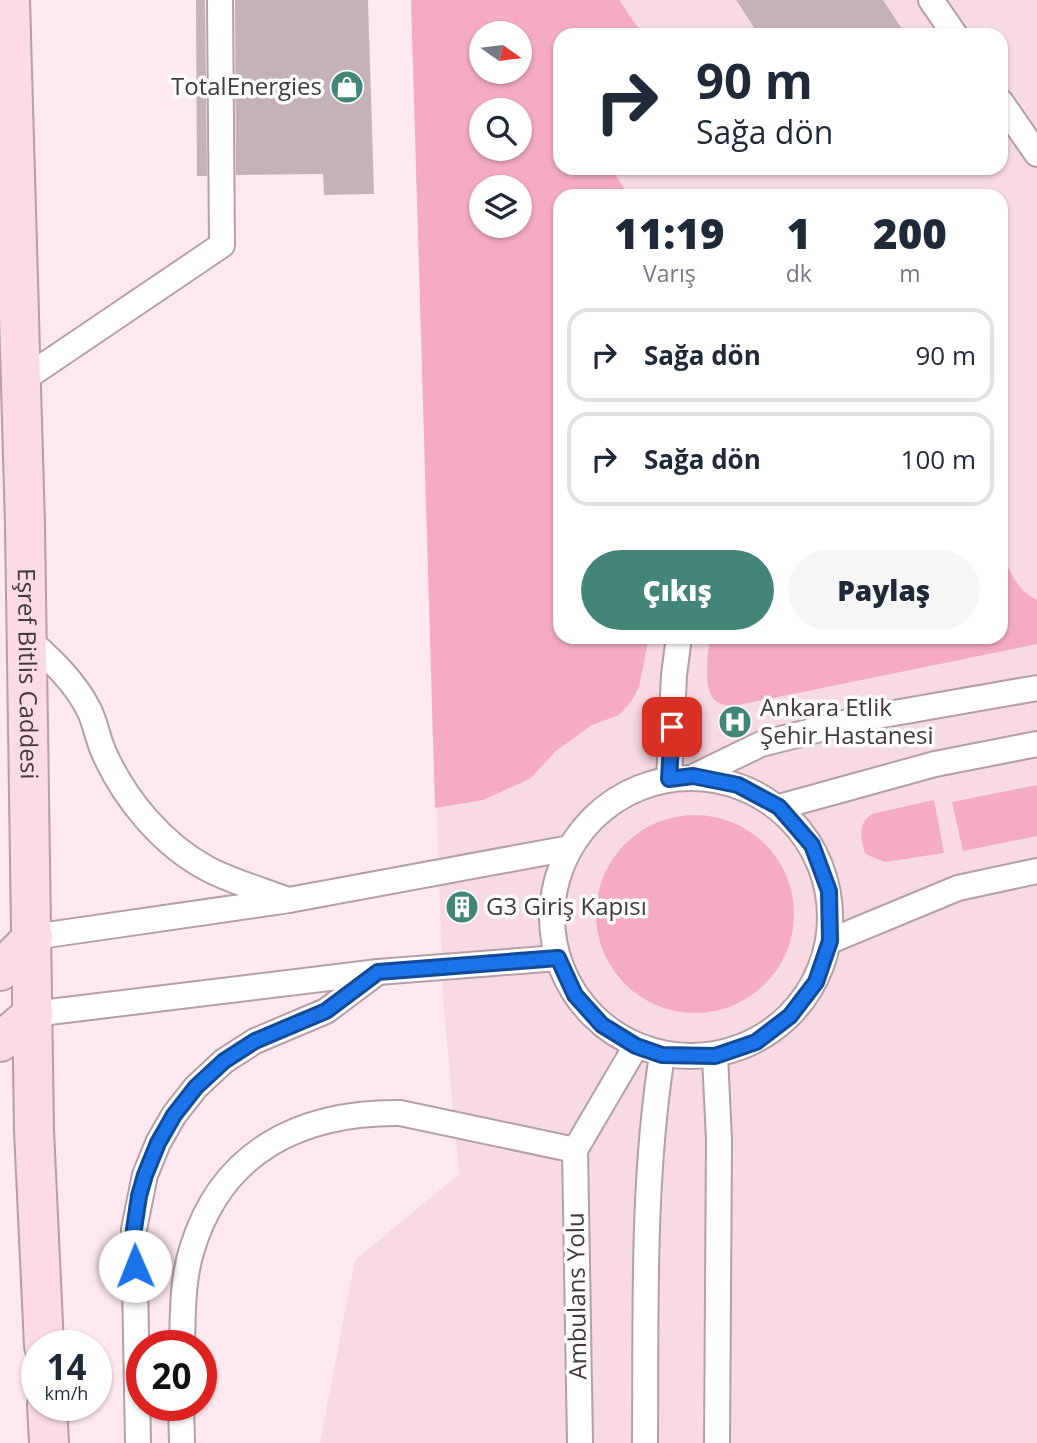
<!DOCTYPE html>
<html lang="tr">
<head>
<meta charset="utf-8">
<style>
  :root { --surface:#fff; --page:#f6f6f7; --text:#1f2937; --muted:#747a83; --line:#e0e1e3; --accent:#438677 }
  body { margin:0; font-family:"Open Sans",sans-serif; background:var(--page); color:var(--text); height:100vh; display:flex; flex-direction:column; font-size:26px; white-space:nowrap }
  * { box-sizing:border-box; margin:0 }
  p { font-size:23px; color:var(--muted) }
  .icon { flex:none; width:38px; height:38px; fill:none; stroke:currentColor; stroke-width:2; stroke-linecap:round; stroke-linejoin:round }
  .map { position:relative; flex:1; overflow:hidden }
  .drawer { position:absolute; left:553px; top:189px; width:455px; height:455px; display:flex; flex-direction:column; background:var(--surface); border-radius:21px; box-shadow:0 2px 5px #0004 }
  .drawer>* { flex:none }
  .banner { position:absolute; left:553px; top:28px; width:455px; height:147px; border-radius:21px; box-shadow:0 2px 5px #0004; background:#fff; color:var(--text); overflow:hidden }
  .needle { width:46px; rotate:104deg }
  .fabs { position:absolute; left:469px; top:21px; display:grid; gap:14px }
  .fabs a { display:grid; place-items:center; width:63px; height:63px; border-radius:50%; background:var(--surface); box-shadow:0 2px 5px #0004; font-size:35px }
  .speed { position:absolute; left:21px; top:1330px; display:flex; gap:14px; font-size:35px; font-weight:700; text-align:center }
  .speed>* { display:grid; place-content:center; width:91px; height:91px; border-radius:50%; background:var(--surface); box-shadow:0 2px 5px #0004; line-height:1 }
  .speed small { font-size:18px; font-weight:400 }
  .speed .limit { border:10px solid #d22; background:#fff; color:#111 }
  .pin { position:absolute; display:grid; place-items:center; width:60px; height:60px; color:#fff; margin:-30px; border-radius:14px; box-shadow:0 4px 10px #0006 }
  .me { position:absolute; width:77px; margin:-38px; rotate:359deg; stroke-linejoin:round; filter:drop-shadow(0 0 5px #0008) }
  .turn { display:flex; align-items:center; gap:24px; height:147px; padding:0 28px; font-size:32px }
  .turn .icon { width:91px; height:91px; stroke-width:2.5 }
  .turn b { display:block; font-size:49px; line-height:60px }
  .eta { display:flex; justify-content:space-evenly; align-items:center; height:119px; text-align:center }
  .eta b { font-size:42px; font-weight:800; line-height:49px }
  .action { display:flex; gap:14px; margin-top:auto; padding:14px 28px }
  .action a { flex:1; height:80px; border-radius:42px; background:var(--accent); color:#fff; font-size:28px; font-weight:800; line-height:80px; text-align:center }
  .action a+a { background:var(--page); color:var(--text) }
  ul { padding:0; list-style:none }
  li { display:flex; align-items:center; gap:21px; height:94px; margin:0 14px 10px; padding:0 14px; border:4px solid var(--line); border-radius:21px }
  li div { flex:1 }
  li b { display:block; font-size:26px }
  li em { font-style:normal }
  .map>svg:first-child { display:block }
</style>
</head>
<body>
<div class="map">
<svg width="1037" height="1443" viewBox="0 0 1037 1443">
  <rect width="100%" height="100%" fill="#fee9f0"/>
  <path fill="#f7dae3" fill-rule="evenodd" d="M411,0H1037V1443H320L355,1260L459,1174L443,999ZM481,33H520V72H481ZM560,35H1001V168H560ZM481,110H520V149H481ZM481,187H520V226H481ZM560,196H1001V637H560Z"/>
  <g fill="#f5abc4" fill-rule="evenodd">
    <path d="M411,0H619L643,35H560V168H626L616,176L629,196H560V637H649L639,687L631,702L619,715L592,725L556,751L531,778L514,786L483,800L435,808ZM481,33H520V72H481ZM481,110H520V149H481ZM481,187H520V226H481Z"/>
    <path d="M1001,554C1011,572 1017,591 1037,600V644L734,706C726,705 718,705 713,698C703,685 708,653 710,637H1001Z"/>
    <path d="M1037,785V836L963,851L952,802Z"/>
    <path d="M934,800L944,853L885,862L865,854C861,838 857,824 872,814Z"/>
    <circle cx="695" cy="914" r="99"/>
  </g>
  <g fill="#c5b2b8">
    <path d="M196,0H205L207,176H197Z"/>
    <path d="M235,0H368L374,194L324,195L323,174L236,175Z"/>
    <path d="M736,0H883L906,35H759Z"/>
  </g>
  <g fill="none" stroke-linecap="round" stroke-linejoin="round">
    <defs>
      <g id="service">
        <path d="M931,0L955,35"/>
        <path d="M1001,102L1037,154"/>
        <path d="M21,381L222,245L220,0"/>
        <path d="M26,637C50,659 74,680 89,710C96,724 98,741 105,755C126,801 163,845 208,869C233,882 262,890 288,900"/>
        <path d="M693,777L761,744L860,719L1037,688"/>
        <circle cx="691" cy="917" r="139"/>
        <path d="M669,779L674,675L679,637"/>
        <path d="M779,807L935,764L1037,744"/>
        <path d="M33,937L289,900L570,848"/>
        <path d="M830,941L958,888L1037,871"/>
        <path d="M33,1014L378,972L558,958"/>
        <path d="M715,1056L719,1140L717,1443"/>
        <path d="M182,1346C183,1313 182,1281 192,1249C222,1150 302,1112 400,1113L575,1150"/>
        <path d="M181,1405L182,1443"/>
        <path d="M138,1443L134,1229L145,1175L158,1143L174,1115L196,1087L224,1061L255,1041L326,1011L378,972"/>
        <path d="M580,1443L575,1150L636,1046"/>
        <path d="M645,1443C646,1313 642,1183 662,1055"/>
      </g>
      <g id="secondary">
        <path id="s1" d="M10,0L25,526L34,1130L44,1346"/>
        <path d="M0,971L33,937"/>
        <path d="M0,1042L33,1014"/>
        <path d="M47,1405L49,1443"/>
      </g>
    </defs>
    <use href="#service" stroke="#b4a0a6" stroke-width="28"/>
    <use href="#secondary" stroke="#b4a0a6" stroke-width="42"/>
    <use href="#service" stroke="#fff" stroke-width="24"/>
    <use href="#secondary" stroke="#fcdae6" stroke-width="38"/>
  </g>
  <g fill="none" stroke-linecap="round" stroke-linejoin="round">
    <defs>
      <path id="route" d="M135,1266L134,1229L139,1196L145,1175L158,1143L174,1115L196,1087L224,1061L255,1041L326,1011L378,972L558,958L575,995L602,1025L636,1046L662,1055L715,1056L756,1042L790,1016L816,982L830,941L829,891L812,845L779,807L738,785L693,776L669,779L672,727"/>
    </defs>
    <use href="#route" stroke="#114b97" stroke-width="18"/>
    <use href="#route" stroke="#1a73e8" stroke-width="12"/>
  </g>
  <defs>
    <symbol id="shop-disc" viewBox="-11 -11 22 22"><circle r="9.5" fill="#438677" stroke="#fdfdfd"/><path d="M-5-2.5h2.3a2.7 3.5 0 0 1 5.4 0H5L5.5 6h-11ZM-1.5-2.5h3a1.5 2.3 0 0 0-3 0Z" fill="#fff"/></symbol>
    <symbol id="hospital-disc" viewBox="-11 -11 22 22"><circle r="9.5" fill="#438677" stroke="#fdfdfd"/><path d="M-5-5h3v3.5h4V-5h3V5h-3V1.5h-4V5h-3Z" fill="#fff"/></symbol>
    <symbol id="building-disc" viewBox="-11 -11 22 22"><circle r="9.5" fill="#438677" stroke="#fdfdfd"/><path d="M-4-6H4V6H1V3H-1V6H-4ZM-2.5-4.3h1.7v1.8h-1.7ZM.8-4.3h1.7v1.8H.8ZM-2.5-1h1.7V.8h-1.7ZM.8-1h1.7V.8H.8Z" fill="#fff"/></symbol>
  </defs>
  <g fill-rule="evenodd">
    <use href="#shop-disc" x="328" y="68" width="38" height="38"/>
    <use href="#hospital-disc" x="716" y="703" width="38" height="38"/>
    <use href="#building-disc" x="443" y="888" width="38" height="38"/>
  </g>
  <g text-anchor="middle" stroke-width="7" stroke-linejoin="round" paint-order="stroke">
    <g font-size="24" fill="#423a3d" stroke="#fdfdfd" text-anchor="start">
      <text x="322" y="95" text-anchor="end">TotalEnergies</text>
      <text x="760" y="716">Ankara Etlik<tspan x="760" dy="28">Şehir Hastanesi</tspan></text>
      <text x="486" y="915">G3 Giriş Kapısı</text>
    </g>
    <g font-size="24" fill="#423a3d" stroke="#fdfdfd">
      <text dy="8" stroke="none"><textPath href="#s1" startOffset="674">Eşref Bitlis Caddesi</textPath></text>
      <text transform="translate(577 1296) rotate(-91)" y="8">Ambulans Yolu</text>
    </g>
  </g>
</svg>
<div class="fabs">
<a><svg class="needle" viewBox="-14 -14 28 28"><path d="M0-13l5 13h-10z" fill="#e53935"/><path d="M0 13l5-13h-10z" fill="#747a83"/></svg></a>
<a><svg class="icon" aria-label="search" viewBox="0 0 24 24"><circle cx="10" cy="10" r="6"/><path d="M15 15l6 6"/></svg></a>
<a><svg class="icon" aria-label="layers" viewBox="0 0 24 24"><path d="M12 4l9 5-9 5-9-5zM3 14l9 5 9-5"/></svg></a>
</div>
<div class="speed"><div>14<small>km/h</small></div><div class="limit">20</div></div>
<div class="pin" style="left:672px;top:727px;background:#d93025"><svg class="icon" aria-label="arrive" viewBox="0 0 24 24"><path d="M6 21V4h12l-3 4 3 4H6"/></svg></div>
<svg class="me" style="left:135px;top:1266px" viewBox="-20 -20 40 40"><circle r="19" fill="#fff"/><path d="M0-13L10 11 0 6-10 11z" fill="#1a73e8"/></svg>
<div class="banner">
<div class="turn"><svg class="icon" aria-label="right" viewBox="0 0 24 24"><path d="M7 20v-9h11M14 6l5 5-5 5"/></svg><div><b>90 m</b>Sağa dön</div></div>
</div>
<section class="drawer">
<div class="eta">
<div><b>11:19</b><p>Varış</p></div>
<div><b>1</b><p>dk</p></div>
<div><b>200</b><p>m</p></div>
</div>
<ul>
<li><svg class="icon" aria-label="right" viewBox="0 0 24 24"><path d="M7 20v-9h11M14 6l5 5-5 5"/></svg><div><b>Sağa dön</b></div><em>90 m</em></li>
<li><svg class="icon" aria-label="right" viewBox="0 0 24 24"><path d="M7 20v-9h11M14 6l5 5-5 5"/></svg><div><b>Sağa dön</b></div><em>100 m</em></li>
</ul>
<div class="action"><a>Çıkış</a><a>Paylaş</a></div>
</section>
</div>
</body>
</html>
